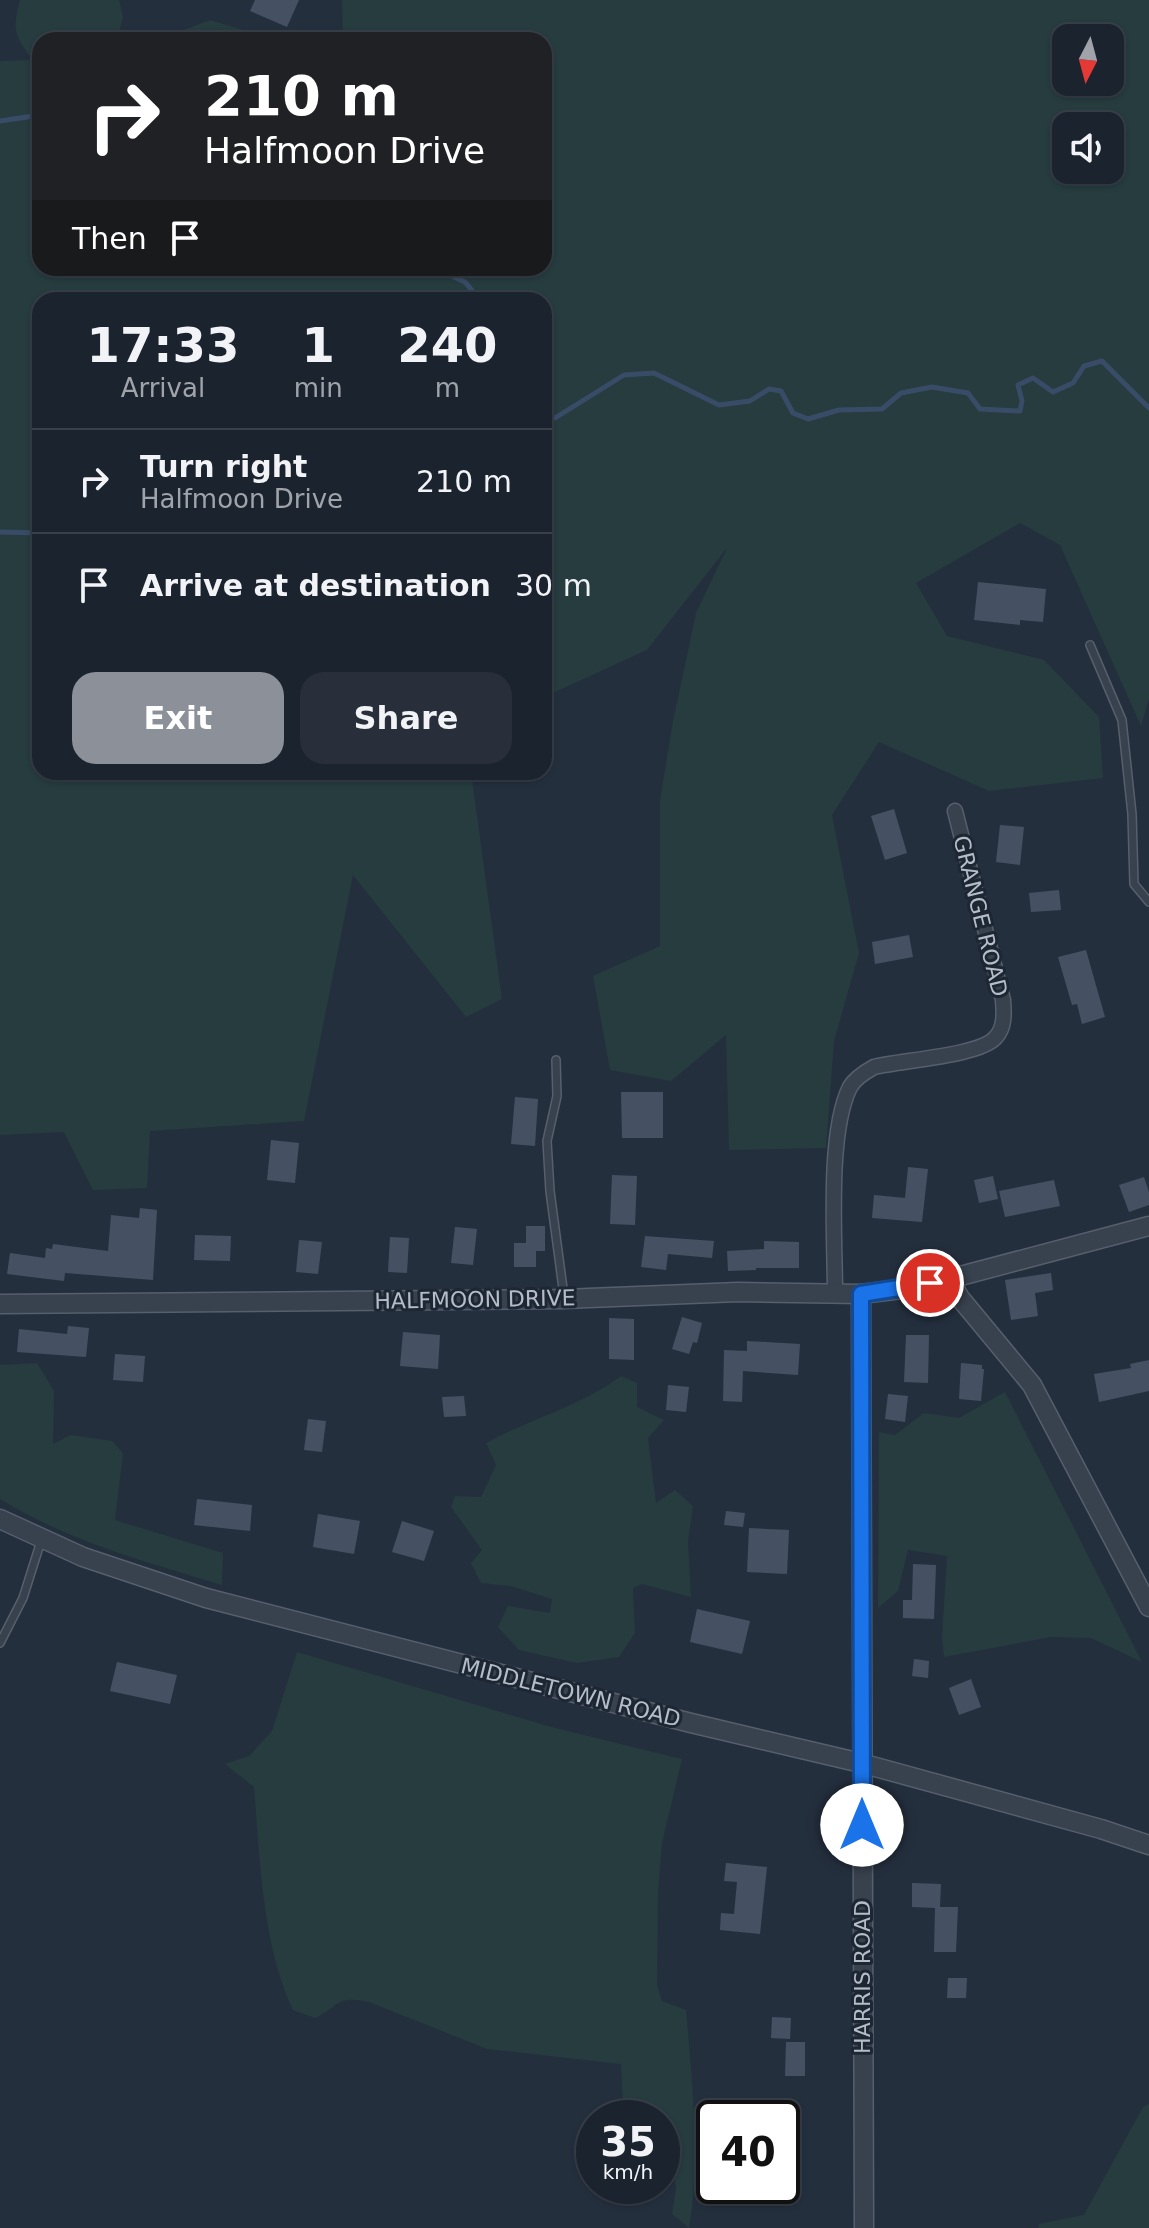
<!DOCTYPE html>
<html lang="en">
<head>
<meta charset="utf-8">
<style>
  :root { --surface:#1b232e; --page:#282f3a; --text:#f1f3f6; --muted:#a0a4aa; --line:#39404a; --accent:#8c9099 }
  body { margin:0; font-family:"DejaVu Sans",sans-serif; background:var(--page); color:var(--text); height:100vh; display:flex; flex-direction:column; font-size:30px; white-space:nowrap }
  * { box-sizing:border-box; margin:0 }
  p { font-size:26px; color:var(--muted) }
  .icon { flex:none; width:44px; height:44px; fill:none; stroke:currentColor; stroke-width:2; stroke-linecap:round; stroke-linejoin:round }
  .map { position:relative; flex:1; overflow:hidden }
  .drawer { position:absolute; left:32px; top:292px; width:520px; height:488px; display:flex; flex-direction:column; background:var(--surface); border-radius:24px; box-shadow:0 2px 6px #0004,0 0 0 2px var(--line) }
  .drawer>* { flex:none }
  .hud { position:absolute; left:32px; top:32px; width:520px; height:244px; border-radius:24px; box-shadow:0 2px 6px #0004,0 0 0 2px var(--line); background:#202124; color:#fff; overflow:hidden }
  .needle { width:52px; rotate:186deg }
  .controls { position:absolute; left:1052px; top:24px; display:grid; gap:16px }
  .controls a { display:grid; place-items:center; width:72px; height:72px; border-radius:16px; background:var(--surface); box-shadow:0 2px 6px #0004,0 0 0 2px var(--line); font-size:40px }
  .speed { position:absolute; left:576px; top:2100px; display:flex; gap:16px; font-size:40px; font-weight:700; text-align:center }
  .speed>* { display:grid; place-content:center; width:104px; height:104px; border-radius:50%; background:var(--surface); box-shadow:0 2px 6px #0004,0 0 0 2px var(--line); line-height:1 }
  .speed small { font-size:20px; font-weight:400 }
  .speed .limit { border:4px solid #111; border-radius:12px; background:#fff; color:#111 }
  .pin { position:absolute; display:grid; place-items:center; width:68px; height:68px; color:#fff; margin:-34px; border:4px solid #fff; border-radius:50%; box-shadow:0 2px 8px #0007 }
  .me { position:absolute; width:88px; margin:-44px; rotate:0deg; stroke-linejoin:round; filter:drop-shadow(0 0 6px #0008) }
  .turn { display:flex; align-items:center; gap:28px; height:168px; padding:0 40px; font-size:36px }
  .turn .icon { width:104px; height:104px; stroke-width:2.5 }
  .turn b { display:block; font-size:56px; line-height:68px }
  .then { display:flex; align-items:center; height:76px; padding:0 40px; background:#0003; gap:16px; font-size:30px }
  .eta { display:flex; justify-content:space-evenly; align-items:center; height:136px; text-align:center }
  .eta b { font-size:48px; font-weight:600; line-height:56px }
  .button { display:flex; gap:16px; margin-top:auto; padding:16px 40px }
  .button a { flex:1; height:92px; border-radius:24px; background:var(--accent); color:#fff; font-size:32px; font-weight:600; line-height:92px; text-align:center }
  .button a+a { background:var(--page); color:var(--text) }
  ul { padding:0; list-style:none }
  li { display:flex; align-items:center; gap:24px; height:104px; padding:0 40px; border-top:2px solid var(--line) }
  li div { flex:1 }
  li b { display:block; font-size:30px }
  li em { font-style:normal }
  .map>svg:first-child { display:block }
</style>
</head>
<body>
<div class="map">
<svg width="1149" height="2228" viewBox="0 0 1149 2228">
  <rect width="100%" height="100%" fill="#242f3e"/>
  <g fill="#263c3f" fill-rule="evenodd">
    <path d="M20,0H119L123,17L117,40H40V268H544V40H343L342,0H1149V699L1141,726L1060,545L1020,523L916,583L947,636L1044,660L1099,717L1103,778L989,791L879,742L832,815L859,953L834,1041L826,1148L729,1150L726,1035L671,1081L610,1070L593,976L660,946V800L673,721L696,613L727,548L647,650L544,697V300H40V772H471L502,999L466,1017L353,875L304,1121L150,1131L147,1188L93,1190L64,1132L0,1135V61L33,60C14,36 12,30 20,0ZM1110,38V82H1066V38ZM1110,126V170H1066V126Z"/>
    <path d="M210,20L253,33L267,40H157Z"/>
    <path d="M37,1363L54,1391L53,1444L71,1435L112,1441L123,1453L115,1520L223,1553L222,1585C146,1562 68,1541 0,1499V1365Z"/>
    <path d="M621,1376L637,1383V1407L664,1420L648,1438L656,1503L675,1490L693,1506L688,1542L691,1597L642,1584L633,1588L635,1633L619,1657L577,1663L519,1650L498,1627L508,1606L550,1613L552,1599L511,1586L481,1583L471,1563L482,1550L451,1507L455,1496L481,1497L496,1465L486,1443C530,1419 581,1406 621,1376Z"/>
    <path d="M1005,1392L1142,1662L1091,1638L1051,1637L944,1657L942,1637L947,1556L908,1550L898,1591L878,1608L879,1432L895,1435L924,1413L959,1418Z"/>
    <path d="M297,1652L555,1728L682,1759L662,1843L658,1892L657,1985L662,2001L686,2010C692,2082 701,2157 689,2228L672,2214L676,2189L673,2166L662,2152V2118H634L623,2105L621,2064L487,2049L369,2002C335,1995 341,2006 315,2018L293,2010C262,1944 260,1860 254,1787L225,1764L249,1756L272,1731Z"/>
    <path d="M1149,2104V2228H1038L1039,2224L1084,2215L1143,2107Z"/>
  </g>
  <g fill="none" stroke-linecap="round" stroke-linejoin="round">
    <g stroke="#394c67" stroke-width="5">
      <path d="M0,121L40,115"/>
      <path d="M435,268L465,282L480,300"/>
      <path d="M544,414L555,418L624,375L654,373L719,405L750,401L769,389L781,391L793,413L808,419L839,410L882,409L901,393L932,387L968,393L980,409L1020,411L1022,401L1018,385L1033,378L1053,392L1073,383L1084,366L1102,361L1149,408"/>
      <path d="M0,532L40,533"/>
    </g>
  </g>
  <g fill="#455162">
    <path d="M255,0H299L287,27L250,11Z"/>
    <path d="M978,582L1046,589L1043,622L1020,620V625L974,620Z"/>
    <path d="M894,809L907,853L885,860L871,816Z"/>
    <path d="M1000,825L1024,827L1020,865L996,862Z"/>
    <path d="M1059,890L1061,910L1031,912L1029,893Z"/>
    <path d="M909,935L913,957L875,964L872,942Z"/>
    <path d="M1086,950L1105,1017L1082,1024L1077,1004L1072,1005L1058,957Z"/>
    <path d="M621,1092H663V1138H622Z"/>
    <path d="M515,1097L538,1099L535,1146L511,1144Z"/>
    <path d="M271,1140L299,1143L295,1183L267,1180Z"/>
    <path d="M908,1167L928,1169L922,1222L872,1218L874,1195L905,1198Z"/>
    <path d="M612,1175L637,1176L635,1225L610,1224Z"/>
    <path d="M993,1176L998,1199L979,1203L974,1180Z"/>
    <path d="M1144,1177L1149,1192V1205L1129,1212L1119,1185Z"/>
    <path d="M1054,1180L1060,1206L1005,1217L999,1191Z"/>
    <path d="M140,1208L157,1210L153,1280L65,1273L64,1281L7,1274L10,1253L45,1258L46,1248L52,1249L53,1244L108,1251L111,1215L139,1218Z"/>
    <path d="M526,1226H545V1251H536V1267H514V1243H526Z"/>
    <path d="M455,1227L477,1229L473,1265L451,1263Z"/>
    <path d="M195,1235L231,1236L230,1261L194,1260Z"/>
    <path d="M645,1236L714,1241L712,1258L668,1254L666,1270L641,1267Z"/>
    <path d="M390,1237L409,1238L407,1273L388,1272Z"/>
    <path d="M299,1240L322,1242L318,1274L296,1272Z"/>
    <path d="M764,1241L799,1242V1268H756V1270L728,1271L727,1251L764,1249Z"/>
    <path d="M1051,1273L1053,1290L1035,1293L1038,1316L1011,1320L1005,1280Z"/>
    <path d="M682,1317L702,1323L697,1343L693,1342L689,1354L672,1349Z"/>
    <path d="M609,1318L634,1319V1360L609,1359Z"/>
    <path d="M68,1326L89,1328L86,1357L17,1352L19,1329L67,1334Z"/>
    <path d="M403,1332L440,1335L438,1369L400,1366Z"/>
    <path d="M906,1335H929L928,1383L904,1382Z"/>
    <path d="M747,1341L800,1344L798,1375L743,1371L742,1402L723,1401L724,1350L747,1351Z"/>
    <path d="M115,1354L145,1356L143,1382L113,1380Z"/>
    <path d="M1149,1360V1391L1099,1402L1094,1374L1131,1368L1130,1364Z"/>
    <path d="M961,1363L982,1365V1369H984L981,1401L959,1399Z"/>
    <path d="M668,1385L689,1387L686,1412L666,1410Z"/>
    <path d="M888,1394L908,1396L905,1422L885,1419Z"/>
    <path d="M464,1396L466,1416L444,1417L442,1397Z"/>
    <path d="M308,1419L326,1421L322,1452L304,1450Z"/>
    <path d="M197,1499L252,1505L250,1531L194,1525Z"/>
    <path d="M726,1511L745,1513L743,1527L724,1525Z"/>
    <path d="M318,1514L360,1521L354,1554L313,1547Z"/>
    <path d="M402,1521L434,1531L424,1561L392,1552Z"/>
    <path d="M749,1528L789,1530L787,1574L747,1572Z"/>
    <path d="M913,1564L936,1565L934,1619L903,1618V1600H912Z"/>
    <path d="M697,1609L750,1621L742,1654L690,1642Z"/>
    <path d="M914,1659L929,1661L928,1678L912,1676Z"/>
    <path d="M117,1662L177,1675L170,1704L110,1691Z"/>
    <path d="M971,1679L981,1707L959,1715L949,1688Z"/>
    <path d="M726,1863L767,1867L760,1934L720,1930L721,1913L734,1914L737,1882L724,1881Z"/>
    <path d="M912,1883L941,1884L940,1907H958L956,1952H934L935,1908L912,1907Z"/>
    <path d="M948,1978H967L966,1998H947Z"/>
    <path d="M772,2017L791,2018L790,2039L771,2038Z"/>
    <path d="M786,2042H805V2076H785Z"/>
  </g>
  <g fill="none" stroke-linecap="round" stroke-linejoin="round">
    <defs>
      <g id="service">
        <path d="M1090,645L1122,720L1132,814L1134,884L1149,902"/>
        <path d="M556,1060L557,1096L547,1141L550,1191L564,1296"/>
        <path d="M0,1643L23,1598L41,1541"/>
      </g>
      <path id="minor" d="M835,1293C835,1240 827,1133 850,1087C855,1078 865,1072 874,1067C901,1060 981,1056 996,1037C1005,1027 1004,1013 1003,1000L955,811"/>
      <g id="tertiary">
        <path d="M949,1279L960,1298L1032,1385L1149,1607"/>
        <path d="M861,1294L864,2228"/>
        <path d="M0,1304L564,1299L738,1292L861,1294L910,1288L949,1279L1149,1226"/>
        <path d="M0,1519L83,1557L206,1598L691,1723L861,1763L1101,1829L1149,1845"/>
      </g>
    </defs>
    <use href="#service" stroke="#565f6c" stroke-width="10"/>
    <use href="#minor" stroke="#565f6c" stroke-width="17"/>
    <use href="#tertiary" stroke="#565f6c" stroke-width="21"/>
    <use href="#service" stroke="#38414e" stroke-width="7"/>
    <use href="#minor" stroke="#38414e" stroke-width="14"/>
    <use href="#tertiary" stroke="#38414e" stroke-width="18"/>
  </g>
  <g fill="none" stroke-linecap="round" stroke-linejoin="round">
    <defs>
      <path id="route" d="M862,1825L861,1294L930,1283"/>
    </defs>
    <use href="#route" stroke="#114b97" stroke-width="20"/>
    <use href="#route" stroke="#1a73e8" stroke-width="14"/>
  </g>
  <g text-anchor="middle" stroke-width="6" stroke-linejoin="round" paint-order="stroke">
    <g font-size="22" fill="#b4bcc9" stroke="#1d2633">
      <text transform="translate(981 916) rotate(76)" y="8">GRANGE ROAD</text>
      <text transform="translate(475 1299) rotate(-1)" y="8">HALFMOON DRIVE</text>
      <text transform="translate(571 1692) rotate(14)" y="8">MIDDLETOWN ROAD</text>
      <text transform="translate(862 1977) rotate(-90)" y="8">HARRIS ROAD</text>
    </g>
  </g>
</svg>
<div class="controls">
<a><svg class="needle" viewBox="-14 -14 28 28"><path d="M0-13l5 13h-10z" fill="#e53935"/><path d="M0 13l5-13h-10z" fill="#a0a4aa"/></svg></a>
<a><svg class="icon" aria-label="sound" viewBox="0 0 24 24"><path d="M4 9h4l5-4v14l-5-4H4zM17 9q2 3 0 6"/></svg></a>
</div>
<div class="speed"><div>35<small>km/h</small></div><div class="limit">40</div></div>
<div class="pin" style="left:930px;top:1283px;background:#d93025"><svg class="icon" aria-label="arrive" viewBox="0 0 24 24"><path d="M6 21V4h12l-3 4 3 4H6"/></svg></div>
<svg class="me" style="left:862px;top:1825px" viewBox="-20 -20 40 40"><circle r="19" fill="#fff"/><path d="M0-13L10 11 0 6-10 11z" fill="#1a73e8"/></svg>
<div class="hud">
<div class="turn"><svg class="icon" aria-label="right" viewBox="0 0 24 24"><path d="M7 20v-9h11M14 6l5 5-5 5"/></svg><div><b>210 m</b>Halfmoon Drive</div></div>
<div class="then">Then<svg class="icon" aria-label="arrive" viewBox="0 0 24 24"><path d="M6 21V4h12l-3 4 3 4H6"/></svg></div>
</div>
<section class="drawer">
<div class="eta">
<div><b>17:33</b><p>Arrival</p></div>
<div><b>1</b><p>min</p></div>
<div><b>240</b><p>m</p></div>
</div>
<ul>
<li><svg class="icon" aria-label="right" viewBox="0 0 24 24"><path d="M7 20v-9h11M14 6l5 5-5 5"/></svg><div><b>Turn right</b><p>Halfmoon Drive</p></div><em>210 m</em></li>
<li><svg class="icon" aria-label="arrive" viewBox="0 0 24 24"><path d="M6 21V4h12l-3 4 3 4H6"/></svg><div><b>Arrive at destination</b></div><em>30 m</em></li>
</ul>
<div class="button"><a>Exit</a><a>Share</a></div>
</section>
</div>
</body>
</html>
